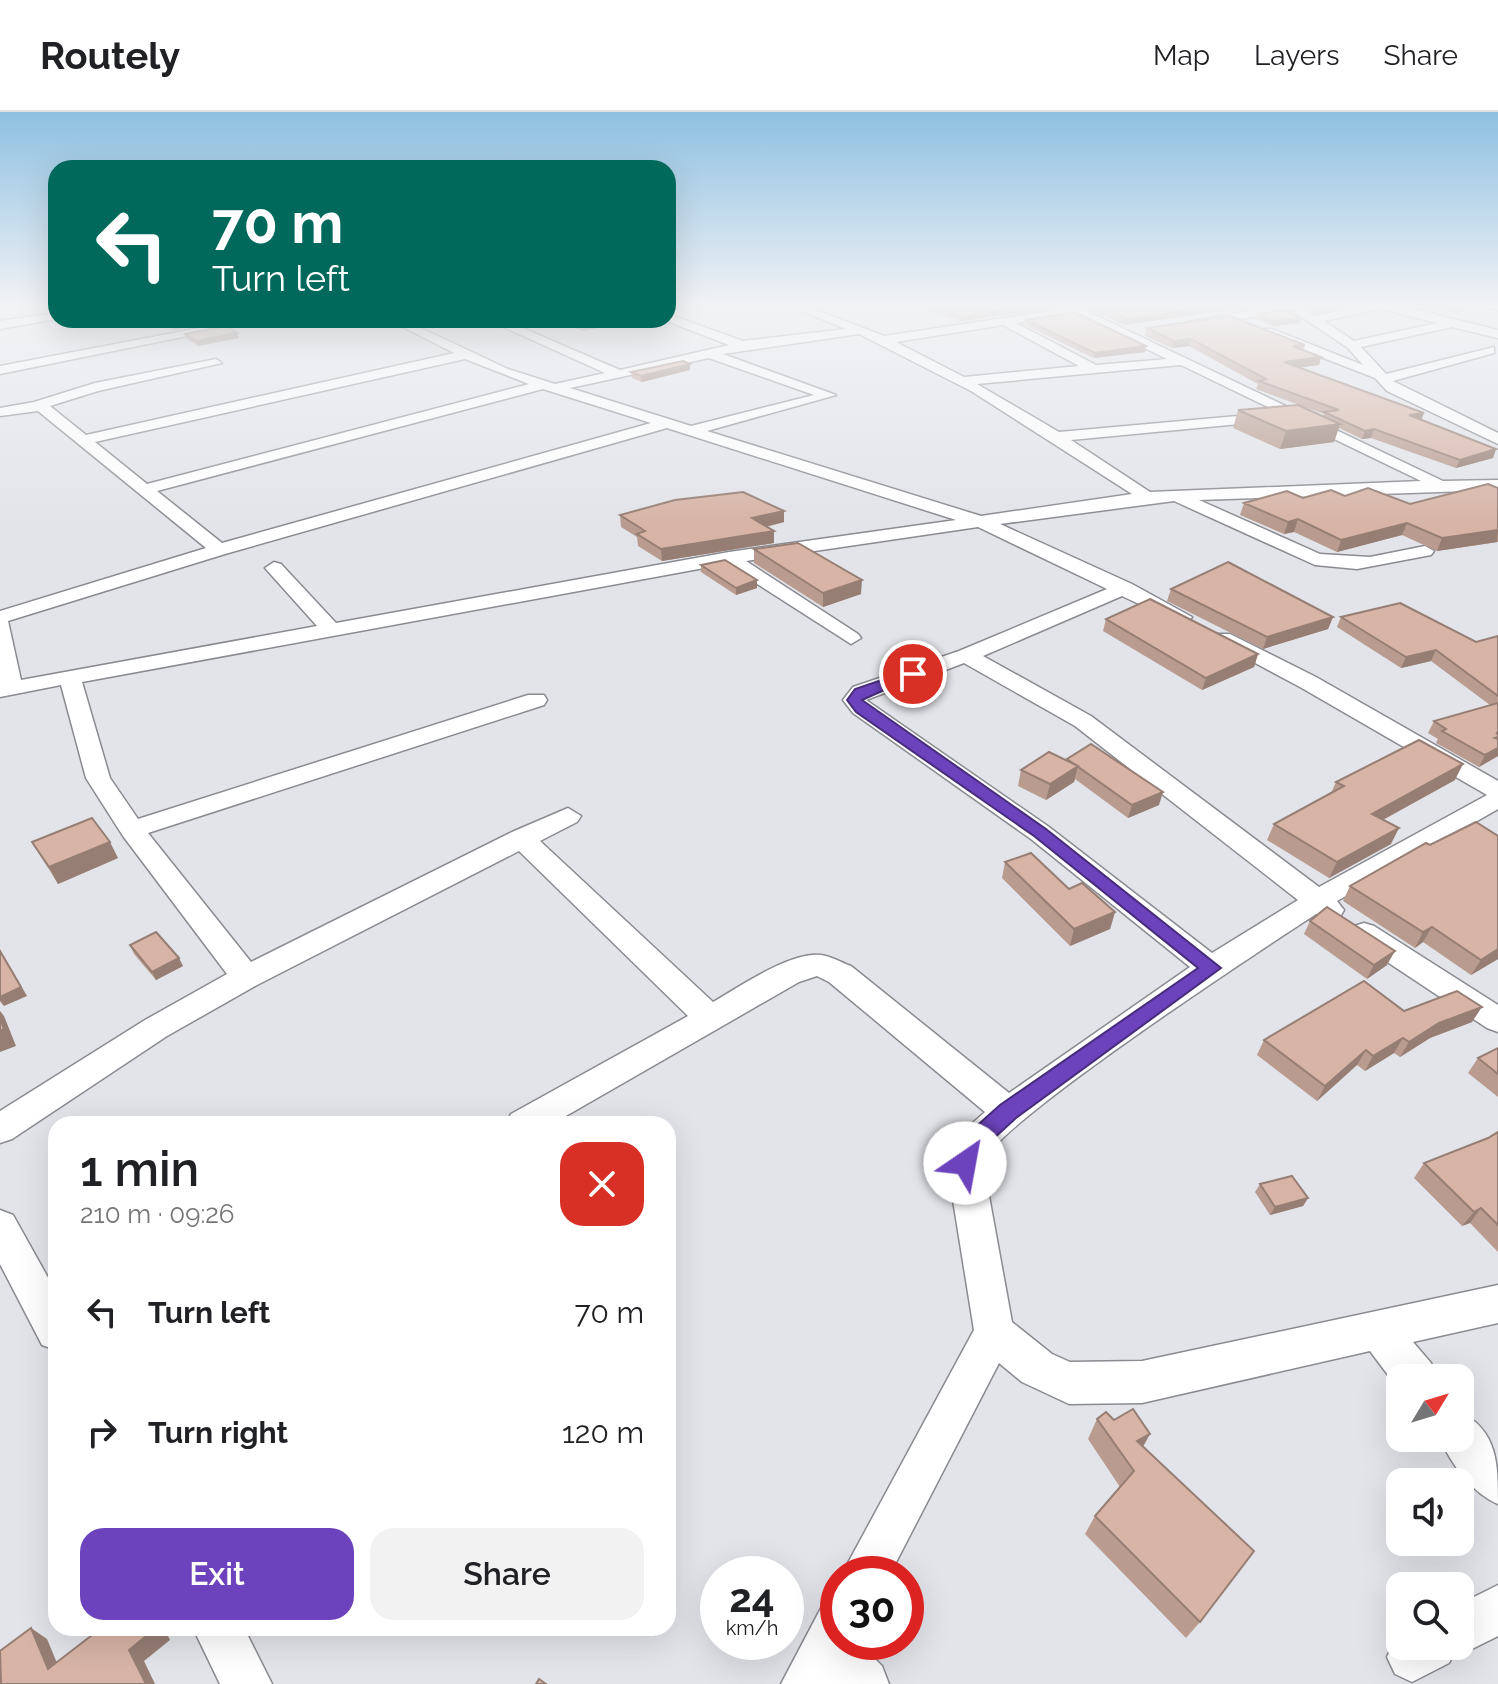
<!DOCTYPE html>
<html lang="en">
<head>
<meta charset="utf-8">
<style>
  :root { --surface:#fff; --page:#f2f2f2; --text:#202124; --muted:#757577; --line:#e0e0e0; --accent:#6c43bc }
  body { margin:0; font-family:Raleway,sans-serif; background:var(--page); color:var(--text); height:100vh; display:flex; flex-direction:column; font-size:30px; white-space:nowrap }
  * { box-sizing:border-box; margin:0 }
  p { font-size:26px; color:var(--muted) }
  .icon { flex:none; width:44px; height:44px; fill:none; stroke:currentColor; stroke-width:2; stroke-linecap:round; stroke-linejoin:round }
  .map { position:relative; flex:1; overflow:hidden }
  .drawer { position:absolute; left:48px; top:1004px; width:628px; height:520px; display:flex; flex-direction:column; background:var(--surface); border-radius:24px; box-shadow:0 8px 32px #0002 }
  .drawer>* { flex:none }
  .guide { position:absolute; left:48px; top:48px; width:628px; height:168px; border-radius:24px; box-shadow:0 8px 32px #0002; background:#00695c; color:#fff; overflow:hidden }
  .needle { width:52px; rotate:52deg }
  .tools { position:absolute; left:1386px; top:1252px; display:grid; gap:16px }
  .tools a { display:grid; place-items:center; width:88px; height:88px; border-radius:16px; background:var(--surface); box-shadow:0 8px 32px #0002; font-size:40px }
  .speed { position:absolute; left:700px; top:1444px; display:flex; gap:16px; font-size:40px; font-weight:700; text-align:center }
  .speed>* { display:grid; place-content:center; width:104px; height:104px; border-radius:50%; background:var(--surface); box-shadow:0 8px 32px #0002; line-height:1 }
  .speed small { font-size:20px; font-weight:400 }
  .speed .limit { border:12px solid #d22; background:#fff; color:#111 }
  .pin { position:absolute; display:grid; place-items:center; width:68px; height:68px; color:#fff; margin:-34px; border:4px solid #fff; border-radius:50%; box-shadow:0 2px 8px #0007 }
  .me { position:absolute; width:88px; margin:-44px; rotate:33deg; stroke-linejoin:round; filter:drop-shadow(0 0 6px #0008) }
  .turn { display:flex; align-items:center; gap:28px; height:168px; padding:0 32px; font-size:36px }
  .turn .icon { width:104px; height:104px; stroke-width:2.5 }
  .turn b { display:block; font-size:56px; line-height:68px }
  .round { display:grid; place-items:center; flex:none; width:84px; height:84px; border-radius:24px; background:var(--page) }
  .headline { display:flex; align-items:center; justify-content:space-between; height:136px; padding:0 32px }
  h1 { font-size:48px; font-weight:600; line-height:60px }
  .action { display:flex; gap:16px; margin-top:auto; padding:16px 32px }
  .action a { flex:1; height:92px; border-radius:24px; background:var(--accent); color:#fff; font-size:32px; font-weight:600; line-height:92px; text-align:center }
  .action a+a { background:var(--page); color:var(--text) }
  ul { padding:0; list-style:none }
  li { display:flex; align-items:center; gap:24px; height:120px; padding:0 32px }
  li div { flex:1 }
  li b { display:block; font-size:30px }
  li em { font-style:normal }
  header { display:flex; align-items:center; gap:48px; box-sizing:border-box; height:112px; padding:0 40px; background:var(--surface); border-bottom:2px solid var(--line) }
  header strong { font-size:38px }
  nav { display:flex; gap:44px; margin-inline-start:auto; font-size:28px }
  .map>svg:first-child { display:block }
</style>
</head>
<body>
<header>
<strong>Routely</strong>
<nav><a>Map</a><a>Layers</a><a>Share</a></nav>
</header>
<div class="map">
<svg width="1498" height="1572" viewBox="0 0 1498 1572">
  <rect width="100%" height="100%" fill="#e2e4e9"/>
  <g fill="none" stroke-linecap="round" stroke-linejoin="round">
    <defs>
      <g id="minor">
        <path d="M785,192H801L884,224L1064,197L1057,192H1072L1443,369L1498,368V378L1199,388L1320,442L1370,445L1425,434L1434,439L1431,443L1357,457L1315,453L1174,389L1000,412L1132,472L1192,505L1189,509H1175L1122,484L983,544L1091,604L1319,775L1487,683L1300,575L1216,530L1213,526L1216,522H1230L1316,565L1498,669V697L1337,789L1344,798L1340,805L1330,808L1316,802C1267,834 993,1013 983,1051L1012,1210L1052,1242L1070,1250L1142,1249L1498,1173V1211L1413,1230L1431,1251L1437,1266H1400V1279L1370,1239L1142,1291L1069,1292L1022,1270L999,1251L890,1462H842L974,1218L947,1051L958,1024L985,1000L829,870L817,864L799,870L552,1012H506L511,1002L688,904L519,739L257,873L167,924L12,1027L0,1031V999L145,908L227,862L123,724L86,666L61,573L0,585V499L206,436L38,299L0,304V296L34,290L95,271L216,247L222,251L98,279L50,294L86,323L454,241L389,208H404L508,257L555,272L605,261L488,208H504L620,258L729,233L664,208H668V202L743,229L846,217ZM1074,202L1167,247L1096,253L1016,211ZM1003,213L1079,254L964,265L896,230ZM859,222L971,279L1132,382L981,404L707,319L836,283L723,242ZM709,246L814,283L691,314L570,276ZM465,247L529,272L147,372L95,330ZM1181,253L1421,369L1150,380L1071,328L1271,309L1278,305L1271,301L1059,320L977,272ZM543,277L651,311L222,431L157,379ZM667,316L956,408L729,440L336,511L281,452L274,450L265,456L317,514L21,568L8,509L225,442ZM978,415L1107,477L959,539L853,575L843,588L853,601L1031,727L1190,855L1009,981L851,854C842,851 831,844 821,843C791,839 739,875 713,890L540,729L577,710L581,704L568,696L512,720L251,850L148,721L544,593L547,588L544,583H528L138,707L110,666L82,570L726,452L851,532L861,526L858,522L746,449ZM964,551L1075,614L1298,788L1212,841L1049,715L866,588Z"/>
        <path d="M1284,192L1300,193L1316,204L1373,192H1394L1498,218V226L1452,215L1361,235L1386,262L1494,235V241L1393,269L1498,321V332L1387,279L1375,266L1264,223V217H1272L1363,253L1348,236L1293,199L1194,214L1188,210ZM1380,197H1382L1437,211L1354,229L1324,209Z"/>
        <path d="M1470,192H1498V198Z"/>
        <path d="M56,201V207L0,217V209Z"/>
        <path d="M241,208H266L0,262V254Z"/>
        <path d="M1364,811L1374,814L1498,893V920L1487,916L1354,828L1350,821L1354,814Z"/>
        <path d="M0,1098L13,1103L56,1180V1238L42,1233L0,1152Z"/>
        <path d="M1460,1300C1498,1319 1498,1352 1498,1392C1473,1382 1450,1351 1440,1326H1460Z"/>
        <path d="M1498,1473V1524L1460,1543L1454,1541L1449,1551L1412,1570L1395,1562L1387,1545L1395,1528L1400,1525V1534H1460V1492Z"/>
        <path d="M838,1489V1530H858L882,1554L889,1572H781L821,1496Z"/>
        <path d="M193,1516H244L272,1572H220Z"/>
      </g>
    </defs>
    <use href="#minor" stroke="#898b90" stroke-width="3"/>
    <use href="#minor" fill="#fff" fill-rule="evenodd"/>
  </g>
  <g fill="#b99b8f">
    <path d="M974,192H1057L1056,195L962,209L928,199V193L970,194Z"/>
    <path d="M1079,192H1266L1124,213Z"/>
    <path d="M1304,192H1360L1317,201Z"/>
    <path d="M1408,192H1470L1469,195L1456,201Z"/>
    <path d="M1257,202L1300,211L1272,214L1256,207Z"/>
    <path d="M157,208H213V210L173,218Z"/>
    <path d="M553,208H634L583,219Z"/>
    <path d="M1026,208L1146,234L1145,240L1094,246L1025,213Z"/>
    <path d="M1147,216L1305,233L1303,238L1321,245L1319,253L1299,255L1421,308L1496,337L1493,346L1456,356L1371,326L1362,327L1339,316L1334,330L1280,337L1233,316L1238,298L1323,304L1324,302L1256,277L1258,272L1189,234L1172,236L1145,224Z"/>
    <path d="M237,221L239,226L198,234L187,227L185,222Z"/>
    <path d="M690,258L642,270L632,266L631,260Z"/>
    <path d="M1498,376V430L1437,439L1402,423L1337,440L1294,420L1284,422L1240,403L1244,391L1345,384L1410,392Z"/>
    <path d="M784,399V410L766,415L774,419V431L662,449L638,434L637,425L621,415L620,403Z"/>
    <path d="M754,437L861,482L823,495L754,451Z"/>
    <path d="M701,453L757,468V476L736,483L701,460Z"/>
    <path d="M1171,477L1333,505L1328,517L1263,537L1167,489Z"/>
    <path d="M1341,505L1476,530L1498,524V644L1479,655L1436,631L1438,627L1428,621L1434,609L1490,593L1431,549L1401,556L1337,515Z"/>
    <path d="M1106,507L1258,542L1254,555L1202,578L1103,519Z"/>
    <path d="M1067,647L1159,693L1128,706L1075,667L1074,670L1046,688L1018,674L1021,658L1067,649Z"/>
    <path d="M1455,668L1383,708L1391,732L1329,766L1267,728L1274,712L1331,681L1336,670Z"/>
    <path d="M1498,724V847L1471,863L1423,830L1415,836L1343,789L1350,774L1430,733Z"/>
    <path d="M32,730L118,746L58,772Z"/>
    <path d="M1005,750L1115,800L1110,817L1070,834L1002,766Z"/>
    <path d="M1310,809L1387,853L1367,867L1304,822Z"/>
    <path d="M130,833L183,854L156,868L134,842Z"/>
    <path d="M1404,899L1472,910L1430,926L1400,945L1394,941L1365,959L1357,953L1317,989L1257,943L1264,928Z"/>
    <path d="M1498,936V985L1468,961L1478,946Z"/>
    <path d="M1498,1020V1140L1470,1111L1462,1114L1414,1066L1424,1051L1488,1026Z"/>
    <path d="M1260,1072L1308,1086L1303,1094L1270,1103L1255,1080Z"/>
    <path d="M1097,1307L1143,1335L1200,1510L1186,1526L1085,1422L1095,1404L1120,1375L1088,1327Z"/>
  </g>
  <g fill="#967e74">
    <path d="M1043,192H1057L1056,195L962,209V204Z"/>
    <path d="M1231,192H1266L1124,213L1126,207Z"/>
    <path d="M1336,192H1360L1317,201L1318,195Z"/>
    <path d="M1467,192H1470L1469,195L1456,201L1459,196Z"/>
    <path d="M1301,206L1300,211L1272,214L1273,209Z"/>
    <path d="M170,208H213V210L173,218Z"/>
    <path d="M598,208H634L583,219V211Z"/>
    <path d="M237,221L239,226L198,234L196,229Z"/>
    <path d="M1191,227L1189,234L1172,236L1174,229Z"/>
    <path d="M1146,234L1145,240L1094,246L1095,241Z"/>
    <path d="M1321,245L1319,253L1282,258L1284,250Z"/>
    <path d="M690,252V258L642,270L641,264Z"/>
    <path d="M1424,301L1421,309L1409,303Z"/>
    <path d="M1340,312L1334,330L1280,337L1286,319Z"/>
    <path d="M1374,317L1371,326L1362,327L1365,319Z"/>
    <path d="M1496,337L1493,346L1456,356L1460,348Z"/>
    <path d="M784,399V410L752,418V406Z"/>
    <path d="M1298,407L1294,420L1284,422L1288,410Z"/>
    <path d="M1407,411L1402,423L1337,440L1341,428Z"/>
    <path d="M1498,418L1497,430L1437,439L1442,426Z"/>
    <path d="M774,419V431L662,449L661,437Z"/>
    <path d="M757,468V476L736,483V476Z"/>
    <path d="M862,468L861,482L823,495V481Z"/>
    <path d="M1333,505L1328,517L1263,537L1267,525Z"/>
    <path d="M1436,538L1431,549L1401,556L1406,545Z"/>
    <path d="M1258,542L1254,555L1202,578L1206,566Z"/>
    <path d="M1498,636V644L1479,655L1485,643Z"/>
    <path d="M1463,652L1455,668L1364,718L1372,702Z"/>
    <path d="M1078,654L1074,670L1046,688L1050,672Z"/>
    <path d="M1163,680L1159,693L1128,706L1132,693Z"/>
    <path d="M1399,716L1391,732L1329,766L1337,750Z"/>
    <path d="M110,730L118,746L58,772L49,755Z"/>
    <path d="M1115,800L1110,817L1070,834L1074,817Z"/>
    <path d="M1432,815L1423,830L1415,836L1423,820Z"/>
    <path d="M1498,837V847L1471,863L1481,848Z"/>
    <path d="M1395,839L1387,853L1367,867L1374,853Z"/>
    <path d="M5,846L27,884L4,894L0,889V885Z"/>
    <path d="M179,846L183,854L156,868L152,860Z"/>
    <path d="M1482,895L1472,910L1430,926L1400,945L1409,930L1439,911Z"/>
    <path d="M0,899L4,904L16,934L0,940Z"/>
    <path d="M1403,926L1394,941L1365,959L1373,944Z"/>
    <path d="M1366,938L1357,953L1317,989L1325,974Z"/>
    <path d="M1308,1086L1303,1094L1270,1103L1275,1095Z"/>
    <path d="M1481,1096L1470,1111L1462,1114L1474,1100Z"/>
    <path d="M1150,1322L1139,1342L1137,1329Z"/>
    <path d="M31,1516L47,1527L64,1568L48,1557Z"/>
    <path d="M156,1516H164L170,1528L144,1549L155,1572H146L129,1538Z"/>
  </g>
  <g fill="#d7b4a6" stroke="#967e74" stroke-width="2">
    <path d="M938,192H962L970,194L974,192H1043L962,204L928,193Z"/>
    <path d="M1091,192H1231L1126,207Z"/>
    <path d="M1313,192H1336L1318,195Z"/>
    <path d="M1438,192H1467L1459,196Z"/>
    <path d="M1294,197L1296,199L1287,200L1301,206L1273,209L1257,202Z"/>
    <path d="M1074,200L1146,234L1095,241L1026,208Z"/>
    <path d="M1230,204L1305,233L1293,234L1321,245L1284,250L1424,301L1409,303L1496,337L1460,348L1374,317L1365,319L1324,300L1339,298L1259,269L1266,267L1191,227L1174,229L1147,216Z"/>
    <path d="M573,208H598L583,211Z"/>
    <path d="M226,214L237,221L196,229L185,222Z"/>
    <path d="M683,249L690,252L641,264L631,260Z"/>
    <path d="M1298,293L1340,312L1286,319L1238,298Z"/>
    <path d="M1488,372L1498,376V418L1442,426L1407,411L1341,428L1298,407L1288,410L1244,391L1287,379L1303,386L1331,378L1345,384L1368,376L1410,392Z"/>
    <path d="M743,380L784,399L752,406L774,419L661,437L637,422L645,419L620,403L675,388Z"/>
    <path d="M798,431L862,468L823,481L754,437Z"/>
    <path d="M725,448L757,468L736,476L701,453Z"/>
    <path d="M1228,450L1333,505L1267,525L1171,477Z"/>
    <path d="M1150,487L1258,542L1206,566L1106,507Z"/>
    <path d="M1400,491L1476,530L1498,524V584L1436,538L1406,545L1341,505Z"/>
    <path d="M1498,591V621H1496L1498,622V625L1495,626L1498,627V636L1485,643L1442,619L1446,617L1434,609Z"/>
    <path d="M1419,628L1463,652L1372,702L1399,716L1337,750L1274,712L1344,674L1336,670Z"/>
    <path d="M1091,632L1163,680L1132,693L1067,647Z"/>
    <path d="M1049,640L1078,654L1050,672L1021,658Z"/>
    <path d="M92,706L110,730L49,755L32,730Z"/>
    <path d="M1476,710L1498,724V837L1481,848L1432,815L1423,820L1350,774L1426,731L1430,733Z"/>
    <path d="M1031,741L1069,777L1082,771L1115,800L1074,817L1005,750Z"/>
    <path d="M1327,795L1395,839L1374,853L1310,809Z"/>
    <path d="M156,820L179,846L152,860L130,833Z"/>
    <path d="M0,839L21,875L0,885Z"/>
    <path d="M1364,869L1404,899L1457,879L1482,895L1439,911L1409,930L1403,926L1373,944L1366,938L1325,974L1264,928Z"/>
    <path d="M0,906L4,917L0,919Z"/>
    <path d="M1498,936V962L1478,946Z"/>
    <path d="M1498,1020V1113L1481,1096L1474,1100L1424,1051L1488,1026Z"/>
    <path d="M1292,1064L1308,1086L1275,1095L1260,1072Z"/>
    <path d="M1133,1297L1150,1322L1137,1329L1254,1439L1200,1510L1095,1404L1134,1359L1097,1307L1106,1300L1114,1308Z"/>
    <path d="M31,1516L48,1557L100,1517L99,1516H156L129,1538L146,1572H1L0,1539Z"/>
    <path d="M539,1567L546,1572H536Z"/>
  </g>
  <linearGradient id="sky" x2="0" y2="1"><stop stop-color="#8ec0e1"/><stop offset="0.47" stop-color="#f2f3f5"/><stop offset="1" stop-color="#f2f3f5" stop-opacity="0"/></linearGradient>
  <rect width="1498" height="412" fill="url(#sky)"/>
  <path fill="#6c43bc" stroke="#462c7a" stroke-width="2" d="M908,559L920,562L862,588L1046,717L1221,856L1016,1006L980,1039L973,1058L965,1061L957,1058L954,1051L962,1027L1000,993L1198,856L1034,724L856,600L847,588L855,577Z"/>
</svg>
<div class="tools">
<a><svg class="needle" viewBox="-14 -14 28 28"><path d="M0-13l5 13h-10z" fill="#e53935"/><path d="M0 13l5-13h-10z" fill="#757577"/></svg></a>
<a><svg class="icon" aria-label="sound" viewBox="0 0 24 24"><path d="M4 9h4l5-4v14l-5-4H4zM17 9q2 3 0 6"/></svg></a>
<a><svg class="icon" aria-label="search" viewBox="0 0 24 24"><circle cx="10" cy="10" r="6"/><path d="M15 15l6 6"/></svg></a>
</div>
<div class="speed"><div>24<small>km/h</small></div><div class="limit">30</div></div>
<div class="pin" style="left:913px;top:562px;background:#d93025"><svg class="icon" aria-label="arrive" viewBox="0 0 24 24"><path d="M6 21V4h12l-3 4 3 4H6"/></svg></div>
<svg class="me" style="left:965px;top:1051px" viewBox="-20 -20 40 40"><circle r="19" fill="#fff"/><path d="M0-13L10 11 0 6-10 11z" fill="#6c43bc"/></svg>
<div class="guide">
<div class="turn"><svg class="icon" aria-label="left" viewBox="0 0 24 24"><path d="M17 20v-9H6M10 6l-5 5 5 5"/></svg><div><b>70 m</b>Turn left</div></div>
</div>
<section class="drawer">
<div class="headline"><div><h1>1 min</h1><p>210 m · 09:26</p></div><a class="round" style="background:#d93025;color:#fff"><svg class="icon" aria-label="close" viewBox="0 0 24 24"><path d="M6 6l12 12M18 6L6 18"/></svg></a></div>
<ul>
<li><svg class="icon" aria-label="left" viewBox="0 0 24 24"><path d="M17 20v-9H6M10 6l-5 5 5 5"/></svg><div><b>Turn left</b></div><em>70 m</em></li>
<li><svg class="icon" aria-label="right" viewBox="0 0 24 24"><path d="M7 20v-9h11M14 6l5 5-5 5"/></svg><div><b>Turn right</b></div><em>120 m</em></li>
</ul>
<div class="action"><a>Exit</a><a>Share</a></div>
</section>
</div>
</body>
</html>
